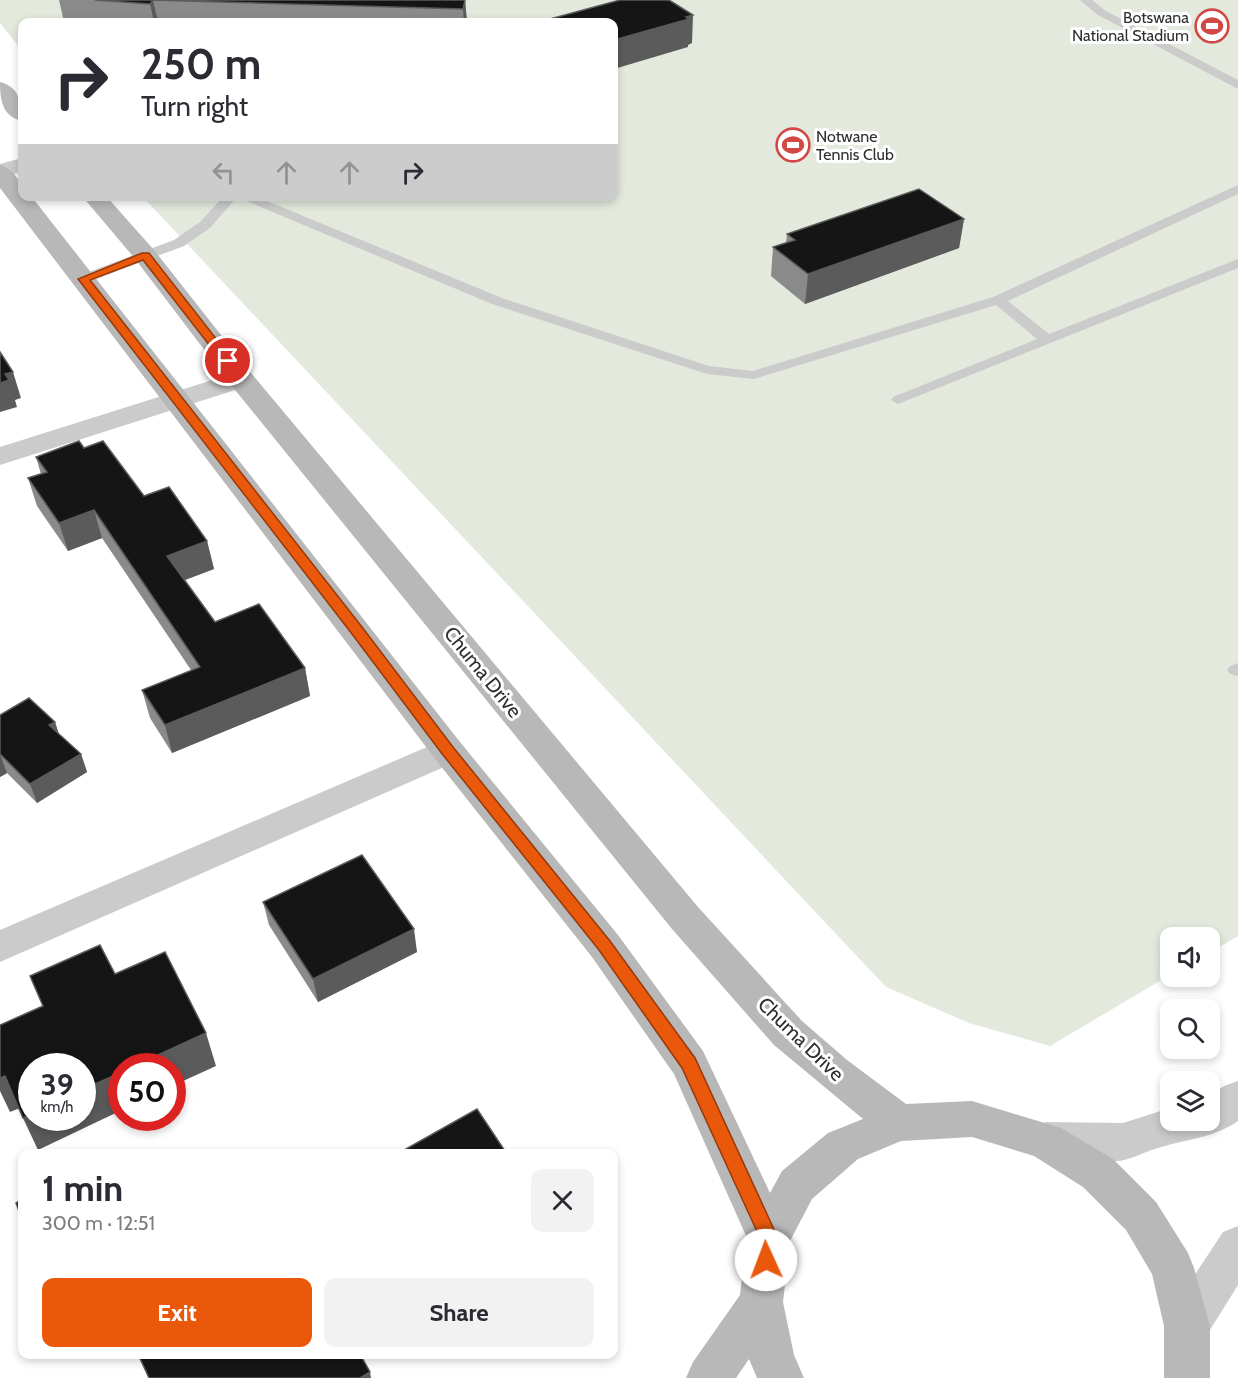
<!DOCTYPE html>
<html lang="en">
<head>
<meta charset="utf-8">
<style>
  :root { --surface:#fff; --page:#f2f2f3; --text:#2b2b33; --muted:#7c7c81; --accent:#ea580c }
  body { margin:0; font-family:Cabin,sans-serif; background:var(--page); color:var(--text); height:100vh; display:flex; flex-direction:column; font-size:22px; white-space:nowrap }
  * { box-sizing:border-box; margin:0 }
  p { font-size:20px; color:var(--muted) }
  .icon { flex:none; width:33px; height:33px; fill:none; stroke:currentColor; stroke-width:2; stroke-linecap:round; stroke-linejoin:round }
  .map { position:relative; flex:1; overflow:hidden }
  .drawer { position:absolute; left:18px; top:1149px; width:600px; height:210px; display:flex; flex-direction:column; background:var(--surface); border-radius:12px; box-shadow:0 3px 9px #0003 }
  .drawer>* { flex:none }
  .banner { position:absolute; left:18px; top:18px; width:600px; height:183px; border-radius:12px; box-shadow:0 3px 9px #0003; background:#fff; color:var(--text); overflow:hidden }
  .buttons { position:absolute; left:1160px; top:927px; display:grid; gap:12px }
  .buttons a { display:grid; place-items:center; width:60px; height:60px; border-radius:12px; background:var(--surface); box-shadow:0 3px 9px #0003; font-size:30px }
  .speed { position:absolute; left:18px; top:1053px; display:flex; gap:12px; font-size:30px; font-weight:700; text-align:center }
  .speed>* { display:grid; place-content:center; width:78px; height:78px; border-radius:50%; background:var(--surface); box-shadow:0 3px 9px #0003; line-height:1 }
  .speed small { font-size:15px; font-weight:400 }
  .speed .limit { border:9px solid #d22; background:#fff; color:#111 }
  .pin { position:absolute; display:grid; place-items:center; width:51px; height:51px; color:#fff; margin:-26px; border:3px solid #fff; border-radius:50%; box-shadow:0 2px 6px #0007 }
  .me { position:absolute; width:66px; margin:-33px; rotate:358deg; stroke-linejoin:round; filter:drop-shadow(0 0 4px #0008) }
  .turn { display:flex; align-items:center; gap:21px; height:126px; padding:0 24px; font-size:27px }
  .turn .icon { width:78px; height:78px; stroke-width:2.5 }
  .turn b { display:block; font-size:42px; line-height:51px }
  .lanes { display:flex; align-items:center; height:57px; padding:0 24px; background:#0003; justify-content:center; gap:30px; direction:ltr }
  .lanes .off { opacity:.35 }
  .round { display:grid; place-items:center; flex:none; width:63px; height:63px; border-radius:12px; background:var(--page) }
  .overview { display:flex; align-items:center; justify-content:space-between; height:102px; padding:0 24px }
  h1 { font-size:36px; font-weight:800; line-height:45px }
  .action { display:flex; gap:12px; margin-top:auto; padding:12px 24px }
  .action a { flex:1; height:69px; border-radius:12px; background:var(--accent); color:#fff; font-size:24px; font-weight:800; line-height:69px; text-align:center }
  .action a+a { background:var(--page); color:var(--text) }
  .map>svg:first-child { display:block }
</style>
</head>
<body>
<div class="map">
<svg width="1238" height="1378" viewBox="0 0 1238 1378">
  <rect width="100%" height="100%" fill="#fff"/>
  <path fill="#e3eadd" d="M0,0H1238V936L1209,953V938H1170V975L1050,1046L969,1023L886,987L143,197L614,196V22H22V51L0,23Z"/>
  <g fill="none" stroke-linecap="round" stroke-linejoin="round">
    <g fill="#cbcbcb" fill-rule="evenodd">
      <path d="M1080,0H1092L1106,11L1238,80V89L1098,15Z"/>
      <path d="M1238,185V194L1008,301L1049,334L1238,259V268L898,404L891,400L893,397L1037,339L996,305L754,379L707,374L492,304L237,197L210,228L184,246L88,282H78L76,279L78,276L174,240L200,222L224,196H255L502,298L709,366L753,371L993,297Z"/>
      <path d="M1238,663V676L1230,674L1227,670L1230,666Z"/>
    </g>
    <g fill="#cbcbcb" fill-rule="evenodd">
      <path d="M22,158V172L0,178V164Z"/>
      <path d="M241,371L251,373L255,379L251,385L0,465V447Z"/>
      <path d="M448,738L460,742L465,751L460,760L0,962V930Z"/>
      <path d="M1238,1081V1121C1212,1139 1184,1139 1155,1149C1144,1152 1134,1158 1124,1160C1106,1164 1048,1160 1031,1154L1025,1141L1031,1128L1046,1122L1123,1123L1170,1108V1120H1209V1096L1224,1086Z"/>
      <path d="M1238,1226V1285L1203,1341L1187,1348L1171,1341L1164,1326L1171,1311L1223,1232Z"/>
    </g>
    <g fill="#b8b8b8" fill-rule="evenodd">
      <path d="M0,82C20,87 22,104 22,121C2,117 0,99 0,82Z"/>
      <path d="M0,165C14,169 22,182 22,196H31L460,742L618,935L703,1051L770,1193L782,1171L828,1133L863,1119L774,1045L672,929L231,385L136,260L82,196H106L154,250L251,373L698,907L802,1021L847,1060L906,1104L972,1101L1061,1128L1113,1159L1156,1202L1188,1253L1194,1268L1210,1326V1378H1164V1326L1152,1274L1126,1230L1083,1187L1034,1156L972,1137L901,1141L858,1159L812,1199L790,1241L783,1302L794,1355L804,1378H757L749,1359L736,1378H686L693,1362L740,1295L747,1238L674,1074L592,957L436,760L0,188Z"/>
    </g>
  </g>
  <g fill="#8a8a8a">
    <path d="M59,0H465L467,22H64Z"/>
    <path d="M964,219L959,248L805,304L771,276L773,247L786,243L787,234Z"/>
    <path d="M84,448L144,496L207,541L214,569L185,580L215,622L305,668L310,696L172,753L150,718L142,690L191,670L102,538L68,551L37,506L28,478L41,474L36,457Z"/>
    <path d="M0,715L55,722L59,735L81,754L87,772L37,803L7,773L0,777Z"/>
    <path d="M263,902L417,952L318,1002L269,925Z"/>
  </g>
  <g fill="#5b5b5b">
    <path d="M153,0L158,22H154L150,4Z"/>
    <path d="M465,0L467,22H464L463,9Z"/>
    <path d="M693,15L692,43L688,45V47L614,69V40Z"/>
    <path d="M964,219L959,248L805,304L808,274Z"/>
    <path d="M13,372L21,398L15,400L17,407L0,412V383L5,374Z"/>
    <path d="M94,510L102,538L68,551L59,523Z"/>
    <path d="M207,541L214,569L174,584L167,556Z"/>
    <path d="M305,668L310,696L172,753L165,725Z"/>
    <path d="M55,722L61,741L49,725Z"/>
    <path d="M0,754L7,773L0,777Z"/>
    <path d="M81,754L87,772L37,803L30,784Z"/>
    <path d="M414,929L417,952L318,1002L313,979Z"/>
    <path d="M206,1033L216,1066L172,1086V1066H134Z"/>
    <path d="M122,1072V1110L38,1150L23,1118L32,1114V1118H82V1090Z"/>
    <path d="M5,1076L20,1108L10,1112L0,1091V1078Z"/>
    <path d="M370,1372L371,1378H360Z"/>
  </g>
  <g fill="#151515" stroke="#5b5b5b" stroke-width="1.5">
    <path d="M95,0H465L463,9L153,0L150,4Z"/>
    <path d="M620,0H669L693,15L686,17L689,19L614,40V22H539Z"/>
    <path d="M919,189L964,219L808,274L773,247L795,240L787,234Z"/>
    <path d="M0,352L13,372L5,374L9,380L0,383Z"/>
    <path d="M79,441L84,448L103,441L144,496L169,487L207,541L167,556L215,622L259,604L305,668L165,725L142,690L200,667L94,510L59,523L28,478L47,472L36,457Z"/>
    <path d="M29,698L55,722L49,725L81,754L30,784L0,754V715Z"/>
    <path d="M362,855L414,929L313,979L263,902Z"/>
    <path d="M100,945L115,974L165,952L206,1033L134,1066H122V1072L82,1090V1066H32V1114L23,1118L5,1076L0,1078V1025L43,1006L30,976Z"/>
    <path d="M477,1109L507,1154H397Z"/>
    <path d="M22,1199V1219L16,1203Z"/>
    <path d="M138,1354H360L370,1372L360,1378H149Z"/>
  </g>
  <path fill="#ea580c" stroke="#983908" stroke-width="1.5" d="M142,253H149L232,359V364H224L143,260L90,280L362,627L453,747L610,941L695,1058L778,1238L773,1266L766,1268L760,1266L757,1260L760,1238L682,1068L599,950L443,755L352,634L78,279Z"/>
  <defs>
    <symbol id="stadium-ring" viewBox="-11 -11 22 22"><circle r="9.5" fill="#fff" stroke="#d14844" stroke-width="1.5"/><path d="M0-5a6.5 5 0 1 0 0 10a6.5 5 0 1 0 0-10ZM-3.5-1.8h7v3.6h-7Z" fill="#d14844"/></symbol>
  </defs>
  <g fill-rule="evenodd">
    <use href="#stadium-ring" x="1193" y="7" width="38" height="38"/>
    <use href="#stadium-ring" x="774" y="126" width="38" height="38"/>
  </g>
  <g text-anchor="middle" stroke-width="6" stroke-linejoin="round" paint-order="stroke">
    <g font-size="16" fill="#2e2e2e" stroke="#fff" text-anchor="end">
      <text x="1189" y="23">Botswana<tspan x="1189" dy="18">National Stadium</tspan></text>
      <text x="816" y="142" text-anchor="start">Notwane<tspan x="816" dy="18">Tennis Club</tspan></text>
    </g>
    <g font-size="20" fill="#2e2e2e" stroke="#fff">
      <text transform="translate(483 672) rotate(51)" y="7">Chuma Drive</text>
      <text transform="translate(801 1039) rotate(44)" y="7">Chuma Drive</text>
    </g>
  </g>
</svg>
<div class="buttons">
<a><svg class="icon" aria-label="sound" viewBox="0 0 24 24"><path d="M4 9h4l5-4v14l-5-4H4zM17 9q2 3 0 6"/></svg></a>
<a><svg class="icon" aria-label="search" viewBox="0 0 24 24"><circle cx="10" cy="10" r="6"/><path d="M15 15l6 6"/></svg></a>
<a><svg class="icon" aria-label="layers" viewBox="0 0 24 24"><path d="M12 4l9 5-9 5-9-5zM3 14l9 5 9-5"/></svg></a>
</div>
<div class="speed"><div>39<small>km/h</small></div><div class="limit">50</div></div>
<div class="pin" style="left:228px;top:361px;background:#d93025"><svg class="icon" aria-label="arrive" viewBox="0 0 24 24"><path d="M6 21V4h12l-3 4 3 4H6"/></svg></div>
<svg class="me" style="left:766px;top:1260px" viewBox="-20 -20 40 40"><circle r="19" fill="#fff"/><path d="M0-13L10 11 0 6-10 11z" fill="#ea580c"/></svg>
<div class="banner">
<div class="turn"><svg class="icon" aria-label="right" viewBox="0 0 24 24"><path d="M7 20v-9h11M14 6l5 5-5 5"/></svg><div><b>250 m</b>Turn right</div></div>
<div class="lanes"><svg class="icon off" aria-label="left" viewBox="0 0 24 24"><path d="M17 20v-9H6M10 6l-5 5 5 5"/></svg><svg class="icon off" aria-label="ahead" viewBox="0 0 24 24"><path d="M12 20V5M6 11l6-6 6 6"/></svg><svg class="icon off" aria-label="ahead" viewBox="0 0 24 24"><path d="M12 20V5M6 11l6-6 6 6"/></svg><svg class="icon" aria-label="right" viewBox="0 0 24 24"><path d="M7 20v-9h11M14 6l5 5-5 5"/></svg></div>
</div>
<section class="drawer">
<div class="overview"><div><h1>1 min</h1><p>300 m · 12:51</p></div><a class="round"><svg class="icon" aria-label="close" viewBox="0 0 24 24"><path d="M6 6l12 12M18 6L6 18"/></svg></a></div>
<div class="action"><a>Exit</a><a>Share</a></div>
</section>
</div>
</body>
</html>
